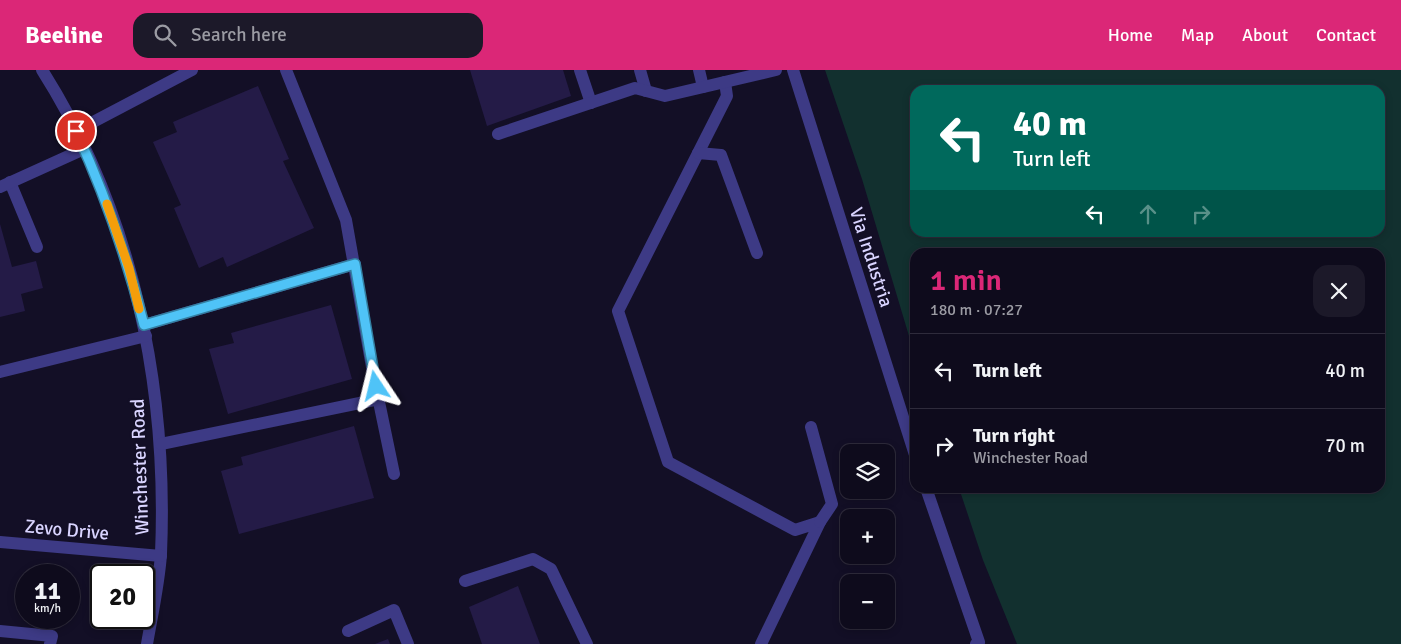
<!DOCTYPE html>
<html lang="en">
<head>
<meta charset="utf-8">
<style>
  :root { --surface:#0e0b1c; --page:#1c1929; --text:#f1f3f6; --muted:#9b9ba3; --line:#2e2b3b; --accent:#db2777 }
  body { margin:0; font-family:Signika,sans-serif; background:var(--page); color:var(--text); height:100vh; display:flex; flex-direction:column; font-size:19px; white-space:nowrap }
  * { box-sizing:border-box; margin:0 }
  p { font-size:16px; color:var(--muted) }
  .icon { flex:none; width:28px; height:28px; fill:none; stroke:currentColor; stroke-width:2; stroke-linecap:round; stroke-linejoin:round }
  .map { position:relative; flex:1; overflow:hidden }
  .side { position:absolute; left:910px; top:178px; width:475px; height:245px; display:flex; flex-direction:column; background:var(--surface); border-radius:15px; box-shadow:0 2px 8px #0003,0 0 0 1px var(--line) }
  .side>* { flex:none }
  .banner { position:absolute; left:910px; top:15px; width:475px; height:152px; border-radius:15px; box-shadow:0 2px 8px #0003,0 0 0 1px var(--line); background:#00695c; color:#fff; overflow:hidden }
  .controls { position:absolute; left:840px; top:374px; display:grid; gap:10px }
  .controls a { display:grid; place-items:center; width:55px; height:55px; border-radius:10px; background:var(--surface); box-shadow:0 2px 8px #0003,0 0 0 1px var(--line); font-size:25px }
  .speed { position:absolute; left:15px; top:494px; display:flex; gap:10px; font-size:25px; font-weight:700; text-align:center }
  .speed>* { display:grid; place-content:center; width:65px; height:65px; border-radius:50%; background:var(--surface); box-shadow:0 2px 8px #0003,0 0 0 1px var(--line); line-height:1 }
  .speed small { font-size:12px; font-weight:400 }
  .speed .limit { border:2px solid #111; border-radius:8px; background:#fff; color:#111 }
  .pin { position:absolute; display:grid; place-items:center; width:42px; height:42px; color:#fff; margin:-21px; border:2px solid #fff; border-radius:50%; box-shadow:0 1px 5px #0007 }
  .me { position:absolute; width:55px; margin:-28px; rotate:350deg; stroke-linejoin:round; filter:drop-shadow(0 0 4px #0008) }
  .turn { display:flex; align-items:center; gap:18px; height:105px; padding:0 20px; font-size:22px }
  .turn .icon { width:65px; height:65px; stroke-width:2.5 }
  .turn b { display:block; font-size:35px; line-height:42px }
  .lanes { display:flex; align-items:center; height:48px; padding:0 20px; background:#0003; justify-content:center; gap:25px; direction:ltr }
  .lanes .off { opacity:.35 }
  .round { display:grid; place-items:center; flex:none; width:52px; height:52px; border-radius:15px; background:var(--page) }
  .summary { display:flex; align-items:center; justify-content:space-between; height:85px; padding:0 20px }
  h1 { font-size:30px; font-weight:600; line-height:38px; color:var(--accent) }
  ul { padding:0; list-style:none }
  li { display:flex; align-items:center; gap:15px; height:75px; padding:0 20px; border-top:1px solid var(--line) }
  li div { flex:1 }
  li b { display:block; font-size:19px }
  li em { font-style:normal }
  header { display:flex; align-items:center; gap:30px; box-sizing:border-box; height:70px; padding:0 25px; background:var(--accent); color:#fff }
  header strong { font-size:24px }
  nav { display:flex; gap:28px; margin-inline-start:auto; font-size:18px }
  .search { width:350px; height:45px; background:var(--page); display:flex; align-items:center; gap:12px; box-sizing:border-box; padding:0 18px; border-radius:15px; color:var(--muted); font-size:19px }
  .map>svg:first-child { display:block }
</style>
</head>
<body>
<header>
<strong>Beeline</strong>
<div class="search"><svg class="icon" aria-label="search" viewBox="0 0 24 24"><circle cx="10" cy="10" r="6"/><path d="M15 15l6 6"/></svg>Search here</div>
<nav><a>Home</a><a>Map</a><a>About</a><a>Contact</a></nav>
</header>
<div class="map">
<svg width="1401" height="574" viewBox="0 0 1401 574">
  <rect width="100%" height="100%" fill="#130f26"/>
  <path fill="#12302f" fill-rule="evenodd" d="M825,0H1401V574H1017L983,490L959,418H1380V182H915V286L862,109ZM915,20H1380V162H915Z"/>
  <g fill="#241b47">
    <path d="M470,0H563L571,26L487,56Z"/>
    <path d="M258,16L289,89L283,91L314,158L227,197L223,187L199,198L174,138L181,135L153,72L177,62L173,52Z"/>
    <path d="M0,154L12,197L36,191L43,218L21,224L25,241L0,247Z"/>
    <path d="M331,235L352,309L228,344L209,279L234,273L231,263Z"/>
    <path d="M354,356L374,428L239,464L221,401L243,395L241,387Z"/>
    <path d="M518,516L540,574H482L469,537Z"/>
    <path d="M388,569L390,574H375Z"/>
  </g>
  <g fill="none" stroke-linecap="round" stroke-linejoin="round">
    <g stroke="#3d3a85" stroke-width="12">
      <path d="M42,0C133,143 168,317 161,484C159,514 152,545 147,574"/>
      <path d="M286,0L346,150L373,303L394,404"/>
      <path d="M580,0L591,33"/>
      <path d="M640,0L646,21"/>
      <path d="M699,0L703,17"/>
      <path d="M793,0L915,385"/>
      <path d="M725,12L727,26L618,241L668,392L795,460L820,452L761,574"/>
      <path d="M76,61L192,0"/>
      <path d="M498,64L635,18L665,26L776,0"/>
      <path d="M698,83L721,85L757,183"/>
      <path d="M10,112L37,177"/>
      <path d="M0,117L84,79"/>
      <path d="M144,255L355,194"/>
      <path d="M0,302L146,266"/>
      <path d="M811,357L832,434L820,452"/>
      <path d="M161,374L379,329"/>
      <path d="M926,418L979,572L976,574"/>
      <path d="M0,472L161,486"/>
      <path d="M465,511L533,489L551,499L587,574"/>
      <path d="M0,561L52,566L50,574"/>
      <path d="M348,561L394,540L408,574"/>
    </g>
  </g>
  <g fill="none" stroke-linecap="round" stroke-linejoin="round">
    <defs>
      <path id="route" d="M76,61C105,124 127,188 144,255L355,194L376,316"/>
    </defs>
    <use href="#route" stroke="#337fa1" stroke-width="12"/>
    <use href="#route" stroke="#4fc3f7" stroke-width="9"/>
    <path stroke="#f59e0b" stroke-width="9" d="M107,134L129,198L139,239"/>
  </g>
  <g text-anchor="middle" stroke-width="4" stroke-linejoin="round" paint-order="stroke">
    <g font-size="19" fill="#d9d4ff" stroke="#130f26">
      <text transform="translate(872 187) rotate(72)" y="7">Via Industria</text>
      <text transform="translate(139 397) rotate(-92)" y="7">Winchester Road</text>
      <text transform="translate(67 459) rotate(5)" y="7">Zevo Drive</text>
    </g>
  </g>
</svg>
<div class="controls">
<a><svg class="icon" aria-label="layers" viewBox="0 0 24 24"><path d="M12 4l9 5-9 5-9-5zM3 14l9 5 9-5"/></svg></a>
<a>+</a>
<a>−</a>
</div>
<div class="speed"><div>11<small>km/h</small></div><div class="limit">20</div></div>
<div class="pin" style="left:76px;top:61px;background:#d93025"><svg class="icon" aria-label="arrive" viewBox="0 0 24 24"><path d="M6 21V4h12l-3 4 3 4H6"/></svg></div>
<svg class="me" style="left:376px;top:316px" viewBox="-20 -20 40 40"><path d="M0-17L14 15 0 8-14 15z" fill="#4fc3f7" stroke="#fff" stroke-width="4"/></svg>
<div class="banner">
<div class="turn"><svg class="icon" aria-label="left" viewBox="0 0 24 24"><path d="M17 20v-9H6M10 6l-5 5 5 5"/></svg><div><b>40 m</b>Turn left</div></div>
<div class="lanes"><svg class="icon" aria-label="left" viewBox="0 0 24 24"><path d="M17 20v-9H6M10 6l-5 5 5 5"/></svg><svg class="icon off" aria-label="ahead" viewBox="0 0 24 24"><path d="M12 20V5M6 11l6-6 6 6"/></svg><svg class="icon off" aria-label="right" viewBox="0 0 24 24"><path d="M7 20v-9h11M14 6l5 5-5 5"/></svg></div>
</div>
<section class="side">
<div class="summary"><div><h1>1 min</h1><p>180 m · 07:27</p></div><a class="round"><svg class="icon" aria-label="close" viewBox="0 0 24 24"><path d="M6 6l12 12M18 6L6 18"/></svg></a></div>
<ul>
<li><svg class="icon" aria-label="left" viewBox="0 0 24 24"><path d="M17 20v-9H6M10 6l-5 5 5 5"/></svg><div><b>Turn left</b></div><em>40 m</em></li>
<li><svg class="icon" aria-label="right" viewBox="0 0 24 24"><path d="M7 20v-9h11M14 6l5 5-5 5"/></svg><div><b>Turn right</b><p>Winchester Road</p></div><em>70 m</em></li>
</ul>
</section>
</div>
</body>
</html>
